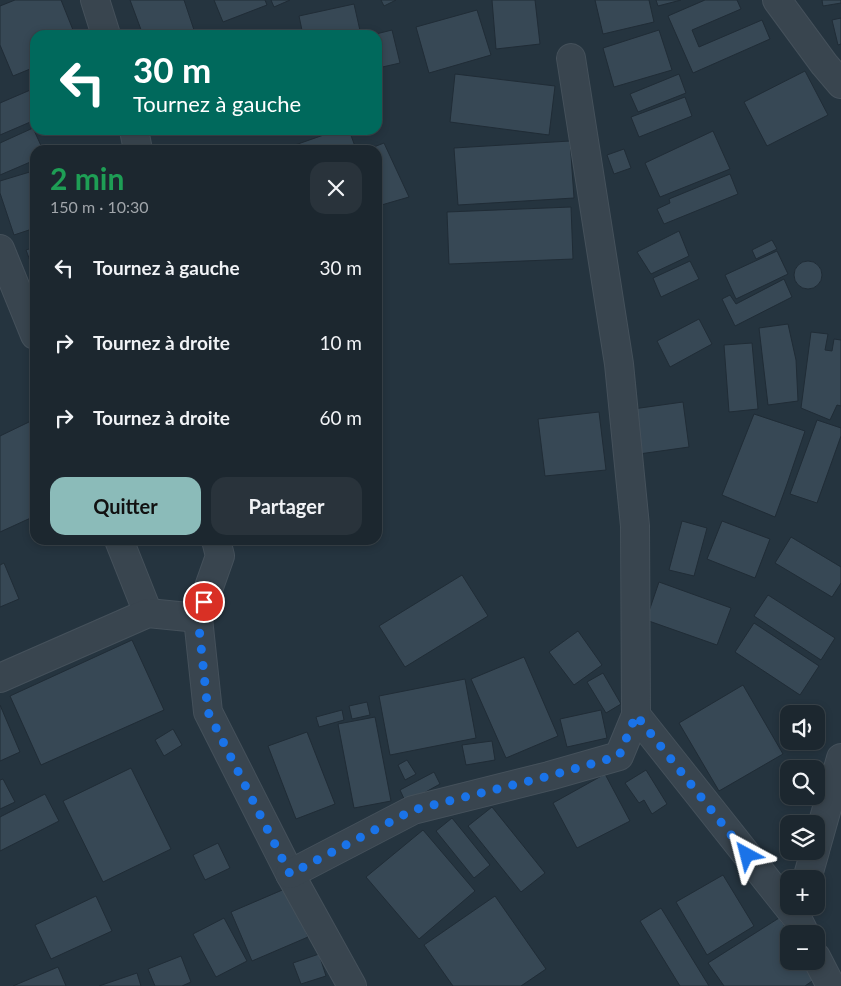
<!DOCTYPE html>
<html lang="fr">
<head>
<meta charset="utf-8">
<style>
  :root { --surface:#1c272f; --page:#29333b; --text:#f1f3f6; --muted:#a0a5aa; --line:#3a444b; --accent:#8bbbb9 }
  body { margin:0; font-family:Lato,sans-serif; background:var(--page); color:var(--text); height:100vh; display:flex; flex-direction:column; font-size:19px; white-space:nowrap }
  * { box-sizing:border-box; margin:0 }
  p { font-size:16px; color:var(--muted) }
  .icon { flex:none; width:28px; height:28px; fill:none; stroke:currentColor; stroke-width:2; stroke-linecap:round; stroke-linejoin:round }
  .map { position:relative; flex:1; overflow:hidden }
  .sheet { position:absolute; left:30px; top:145px; width:352px; height:400px; display:flex; flex-direction:column; background:var(--surface); border-radius:15px; box-shadow:0 2px 8px #0003,0 0 0 1px var(--line) }
  .sheet>* { flex:none }
  .guide { position:absolute; left:30px; top:30px; width:352px; height:105px; border-radius:15px; box-shadow:0 2px 8px #0003,0 0 0 1px var(--line); background:#00695c; color:#fff; overflow:hidden }
  .fabs { position:absolute; left:780px; top:705px; display:grid; gap:10px }
  .fabs a { display:grid; place-items:center; width:45px; height:45px; border-radius:10px; background:var(--surface); box-shadow:0 2px 8px #0003,0 0 0 1px var(--line); font-size:25px }
  .pin { position:absolute; display:grid; place-items:center; width:42px; height:42px; color:#fff; margin:-21px; border:2px solid #fff; border-radius:50%; box-shadow:0 1px 5px #0007 }
  .me { position:absolute; width:55px; margin:-28px; rotate:322deg; stroke-linejoin:round; filter:drop-shadow(0 0 4px #0008) }
  .turn { display:flex; align-items:center; gap:18px; height:105px; padding:0 20px; font-size:22px }
  .turn .icon { width:65px; height:65px; stroke-width:2.5 }
  .turn b { display:block; font-size:35px; line-height:42px }
  .round { display:grid; place-items:center; flex:none; width:52px; height:52px; border-radius:15px; background:var(--page) }
  .head { display:flex; align-items:center; justify-content:space-between; height:85px; padding:0 20px }
  h1 { font-size:30px; font-weight:700; line-height:38px; color:#1e9e55 }
  .primary-button { display:flex; gap:10px; margin-top:auto; padding:10px 20px }
  .primary-button a { flex:1; height:58px; border-radius:15px; background:var(--accent); color:#111; font-size:20px; font-weight:700; line-height:58px; text-align:center }
  .primary-button a+a { background:var(--page); color:var(--text) }
  ul { padding:0; list-style:none }
  li { display:flex; align-items:center; gap:15px; height:75px; padding:0 20px }
  li div { flex:1 }
  li b { display:block; font-size:19px }
  li em { font-style:normal }
  .map>svg:first-child { display:block }
</style>
</head>
<body>
<div class="map">
<svg width="841" height="986" viewBox="0 0 841 986">
  <rect width="100%" height="100%" fill="#25343f"/>
  <g fill="#374855" stroke="#202c36">
    <path d="M15,0H61L75,35H35V67L13,76L0,45V6Z"/>
    <path d="M130,0H184L194,30L179,35H143Z"/>
    <path d="M214,0H265L267,5L223,22Z"/>
    <path d="M271,0H290L274,7Z"/>
    <path d="M381,0H396L384,6Z"/>
    <path d="M492,0H535L540,44L496,49Z"/>
    <path d="M595,0H649L654,22L603,34Z"/>
    <path d="M656,0H681L658,6Z"/>
    <path d="M705,0H737L741,9L692,30L699,47L762,20L770,39L693,73L668,16Z"/>
    <path d="M822,0H841V3L823,6Z"/>
    <path d="M354,4L361,35H303L299,16Z"/>
    <path d="M477,10L491,55L429,73L416,27Z"/>
    <path d="M841,18V44L838,45L832,20Z"/>
    <path d="M287,30L288,35H253Z"/>
    <path d="M392,30L400,63L378,68V35H372Z"/>
    <path d="M659,30L672,70L614,87L603,48Z"/>
    <path d="M805,71L828,115L767,146L744,102Z"/>
    <path d="M455,74L555,86L549,135L450,122Z"/>
    <path d="M679,74L686,93L638,112L630,94Z"/>
    <path d="M35,88V120L0,135V103Z"/>
    <path d="M685,97L692,116L639,137L631,117Z"/>
    <path d="M33,128L43,150H35V160L0,175V143Z"/>
    <path d="M338,130H349L356,149L352,150H297L295,145Z"/>
    <path d="M713,131L730,169L660,197L645,163Z"/>
    <path d="M570,141L574,198L458,205L454,148Z"/>
    <path d="M384,143L409,197L378,206V150H366Z"/>
    <path d="M624,149L631,168L614,174L607,155Z"/>
    <path d="M33,171L35,176V228L14,235L0,193V181Z"/>
    <path d="M730,174L738,194L664,224L657,209L670,203L669,199Z"/>
    <path d="M571,207L573,259L449,264L447,212Z"/>
    <path d="M679,231L689,256L651,274L637,252Z"/>
    <path d="M772,240L777,249L756,259L752,250Z"/>
    <path d="M35,247V274L26,250Z"/>
    <path d="M777,251L788,274L736,299L725,275Z"/>
    <path d="M690,261L699,279L661,297L653,278Z"/>
    <circle cx="808" cy="275" r="14"/>
    <path d="M784,279L792,297L735,326L722,299L730,295L736,304Z"/>
    <path d="M699,319L712,344L670,367L657,341Z"/>
    <path d="M788,324L796,360L798,401L768,405L759,328Z"/>
    <path d="M811,332L828,334L825,350L832,351L834,339L841,340V406L837,405L830,420L801,408Z"/>
    <path d="M752,343L758,409L729,412L724,345Z"/>
    <path d="M683,402L689,447L639,454L633,409Z"/>
    <path d="M599,412L606,470L545,476L538,419Z"/>
    <path d="M754,414L805,431L787,484L775,517L722,495Z"/>
    <path d="M817,420L841,428V436L817,503L790,494Z"/>
    <path d="M31,421L35,429V516L0,532V436Z"/>
    <path d="M682,521L707,528L694,576L669,570Z"/>
    <path d="M722,521L770,539L755,578L707,559Z"/>
    <path d="M791,537L841,567V583L832,597L775,563Z"/>
    <path d="M4,563L19,599L0,607V565Z"/>
    <path d="M462,575L488,616L405,667L379,626Z"/>
    <path d="M659,582L731,608L717,645L646,620Z"/>
    <path d="M768,595L835,638L821,660L754,616Z"/>
    <path d="M754,623L819,666L800,695L735,652Z"/>
    <path d="M578,631L602,665L574,685L549,652Z"/>
    <path d="M132,640L164,710L41,765L10,696Z"/>
    <path d="M524,657L558,736L506,758L471,679Z"/>
    <path d="M603,673L621,704L606,713L587,682Z"/>
    <path d="M465,679L476,738L390,755L379,696Z"/>
    <path d="M743,685L783,754L719,791L679,723Z"/>
    <path d="M367,702L370,715L352,719L349,706Z"/>
    <path d="M0,705L20,752L0,761Z"/>
    <path d="M342,710L344,720L319,727L316,717Z"/>
    <path d="M601,710L607,738L567,747L560,719Z"/>
    <path d="M375,717L391,801L354,808L338,724Z"/>
    <path d="M173,729L182,745L164,756L155,740Z"/>
    <path d="M307,732L335,804L296,819L268,746Z"/>
    <path d="M492,741L495,760L466,765L462,745Z"/>
    <path d="M407,760L416,774L405,780L398,765Z"/>
    <path d="M131,768L171,849L103,882L63,801Z"/>
    <path d="M646,770L667,804L652,814L644,800L639,803L625,783Z"/>
    <path d="M434,772L440,784L406,803L400,790Z"/>
    <path d="M605,774L630,821L577,848L553,803Z"/>
    <path d="M3,779L15,802L0,809V780Z"/>
    <path d="M45,794L59,821L0,851V817Z"/>
    <path d="M492,807L545,873L521,892L468,826Z"/>
    <path d="M452,818L490,865L474,878L436,831Z"/>
    <path d="M423,830L475,891L419,939L366,877Z"/>
    <path d="M218,843L230,868L205,880L193,855Z"/>
    <path d="M723,875L754,926L707,955L676,902Z"/>
    <path d="M287,888L308,937L252,961L231,912Z"/>
    <path d="M96,896L112,931L51,959L35,925Z"/>
    <path d="M495,896L546,969L521,986H453L424,945Z"/>
    <path d="M661,908L709,986H680L640,921Z"/>
    <path d="M224,918L247,961L216,977L193,934Z"/>
    <path d="M779,918L790,934H789V961H808L818,977L805,986H724L708,963Z"/>
    <path d="M319,954L326,976L301,984L293,963Z"/>
    <path d="M181,956L191,982L182,986H155L148,969Z"/>
    <path d="M58,967L66,986H13Z"/>
    <path d="M137,973L141,986H99Z"/>
  </g>
  <g fill="none" stroke-linecap="round" stroke-linejoin="round">
    <defs>
      <g id="street">
        <path d="M95,0L106,35"/>
        <path d="M777,0L824,64L841,84"/>
        <path d="M134,130L138,150"/>
        <path d="M0,249L35,335"/>
        <path d="M119,540L148,613"/>
        <path d="M216,540L220,556L198,618L208,712L290,874L352,986"/>
        <path d="M0,678L148,613L198,618"/>
        <path d="M636,715L797,918L805,934"/>
        <path d="M816,847L841,758"/>
        <path d="M290,874L413,810L549,776L619,756L636,715L635,526L619,364L571,58"/>
        <path d="M807,879L815,851"/>
        <path d="M816,957L831,986"/>
      </g>
    </defs>
    <use href="#street" stroke="#45515b" stroke-width="30"/>
    <use href="#street" stroke="#39454f" stroke-width="28"/>
  </g>
  <g fill="none" stroke-linecap="round" stroke-linejoin="round">
    <path stroke="#1a73e8" stroke-width="9" stroke-dasharray="0 16.2" d="M204,602L198,618L208,712L290,874L413,810L549,776L619,756L636,715L747,855"/>
  </g>
</svg>
<div class="fabs">
<a><svg class="icon" aria-label="sound" viewBox="0 0 24 24"><path d="M4 9h4l5-4v14l-5-4H4zM17 9q2 3 0 6"/></svg></a>
<a><svg class="icon" aria-label="search" viewBox="0 0 24 24"><circle cx="10" cy="10" r="6"/><path d="M15 15l6 6"/></svg></a>
<a><svg class="icon" aria-label="layers" viewBox="0 0 24 24"><path d="M12 4l9 5-9 5-9-5zM3 14l9 5 9-5"/></svg></a>
<a>+</a>
<a>−</a>
</div>
<div class="pin" style="left:204px;top:602px;background:#d93025"><svg class="icon" aria-label="arrive" viewBox="0 0 24 24"><path d="M6 21V4h12l-3 4 3 4H6"/></svg></div>
<svg class="me" style="left:747px;top:855px" viewBox="-20 -20 40 40"><path d="M0-17L14 15 0 8-14 15z" fill="#1a73e8" stroke="#fff" stroke-width="4"/></svg>
<div class="guide">
<div class="turn"><svg class="icon" aria-label="left" viewBox="0 0 24 24"><path d="M17 20v-9H6M10 6l-5 5 5 5"/></svg><div><b>30 m</b>Tournez à gauche</div></div>
</div>
<section class="sheet">
<div class="head"><div><h1>2 min</h1><p>150 m · 10:30</p></div><a class="round"><svg class="icon" aria-label="close" viewBox="0 0 24 24"><path d="M6 6l12 12M18 6L6 18"/></svg></a></div>
<ul>
<li><svg class="icon" aria-label="left" viewBox="0 0 24 24"><path d="M17 20v-9H6M10 6l-5 5 5 5"/></svg><div><b>Tournez à gauche</b></div><em>30 m</em></li>
<li><svg class="icon" aria-label="right" viewBox="0 0 24 24"><path d="M7 20v-9h11M14 6l5 5-5 5"/></svg><div><b>Tournez à droite</b></div><em>10 m</em></li>
<li><svg class="icon" aria-label="right" viewBox="0 0 24 24"><path d="M7 20v-9h11M14 6l5 5-5 5"/></svg><div><b>Tournez à droite</b></div><em>60 m</em></li>
</ul>
<div class="primary-button"><a>Quitter</a><a>Partager</a></div>
</section>
</div>
</body>
</html>
